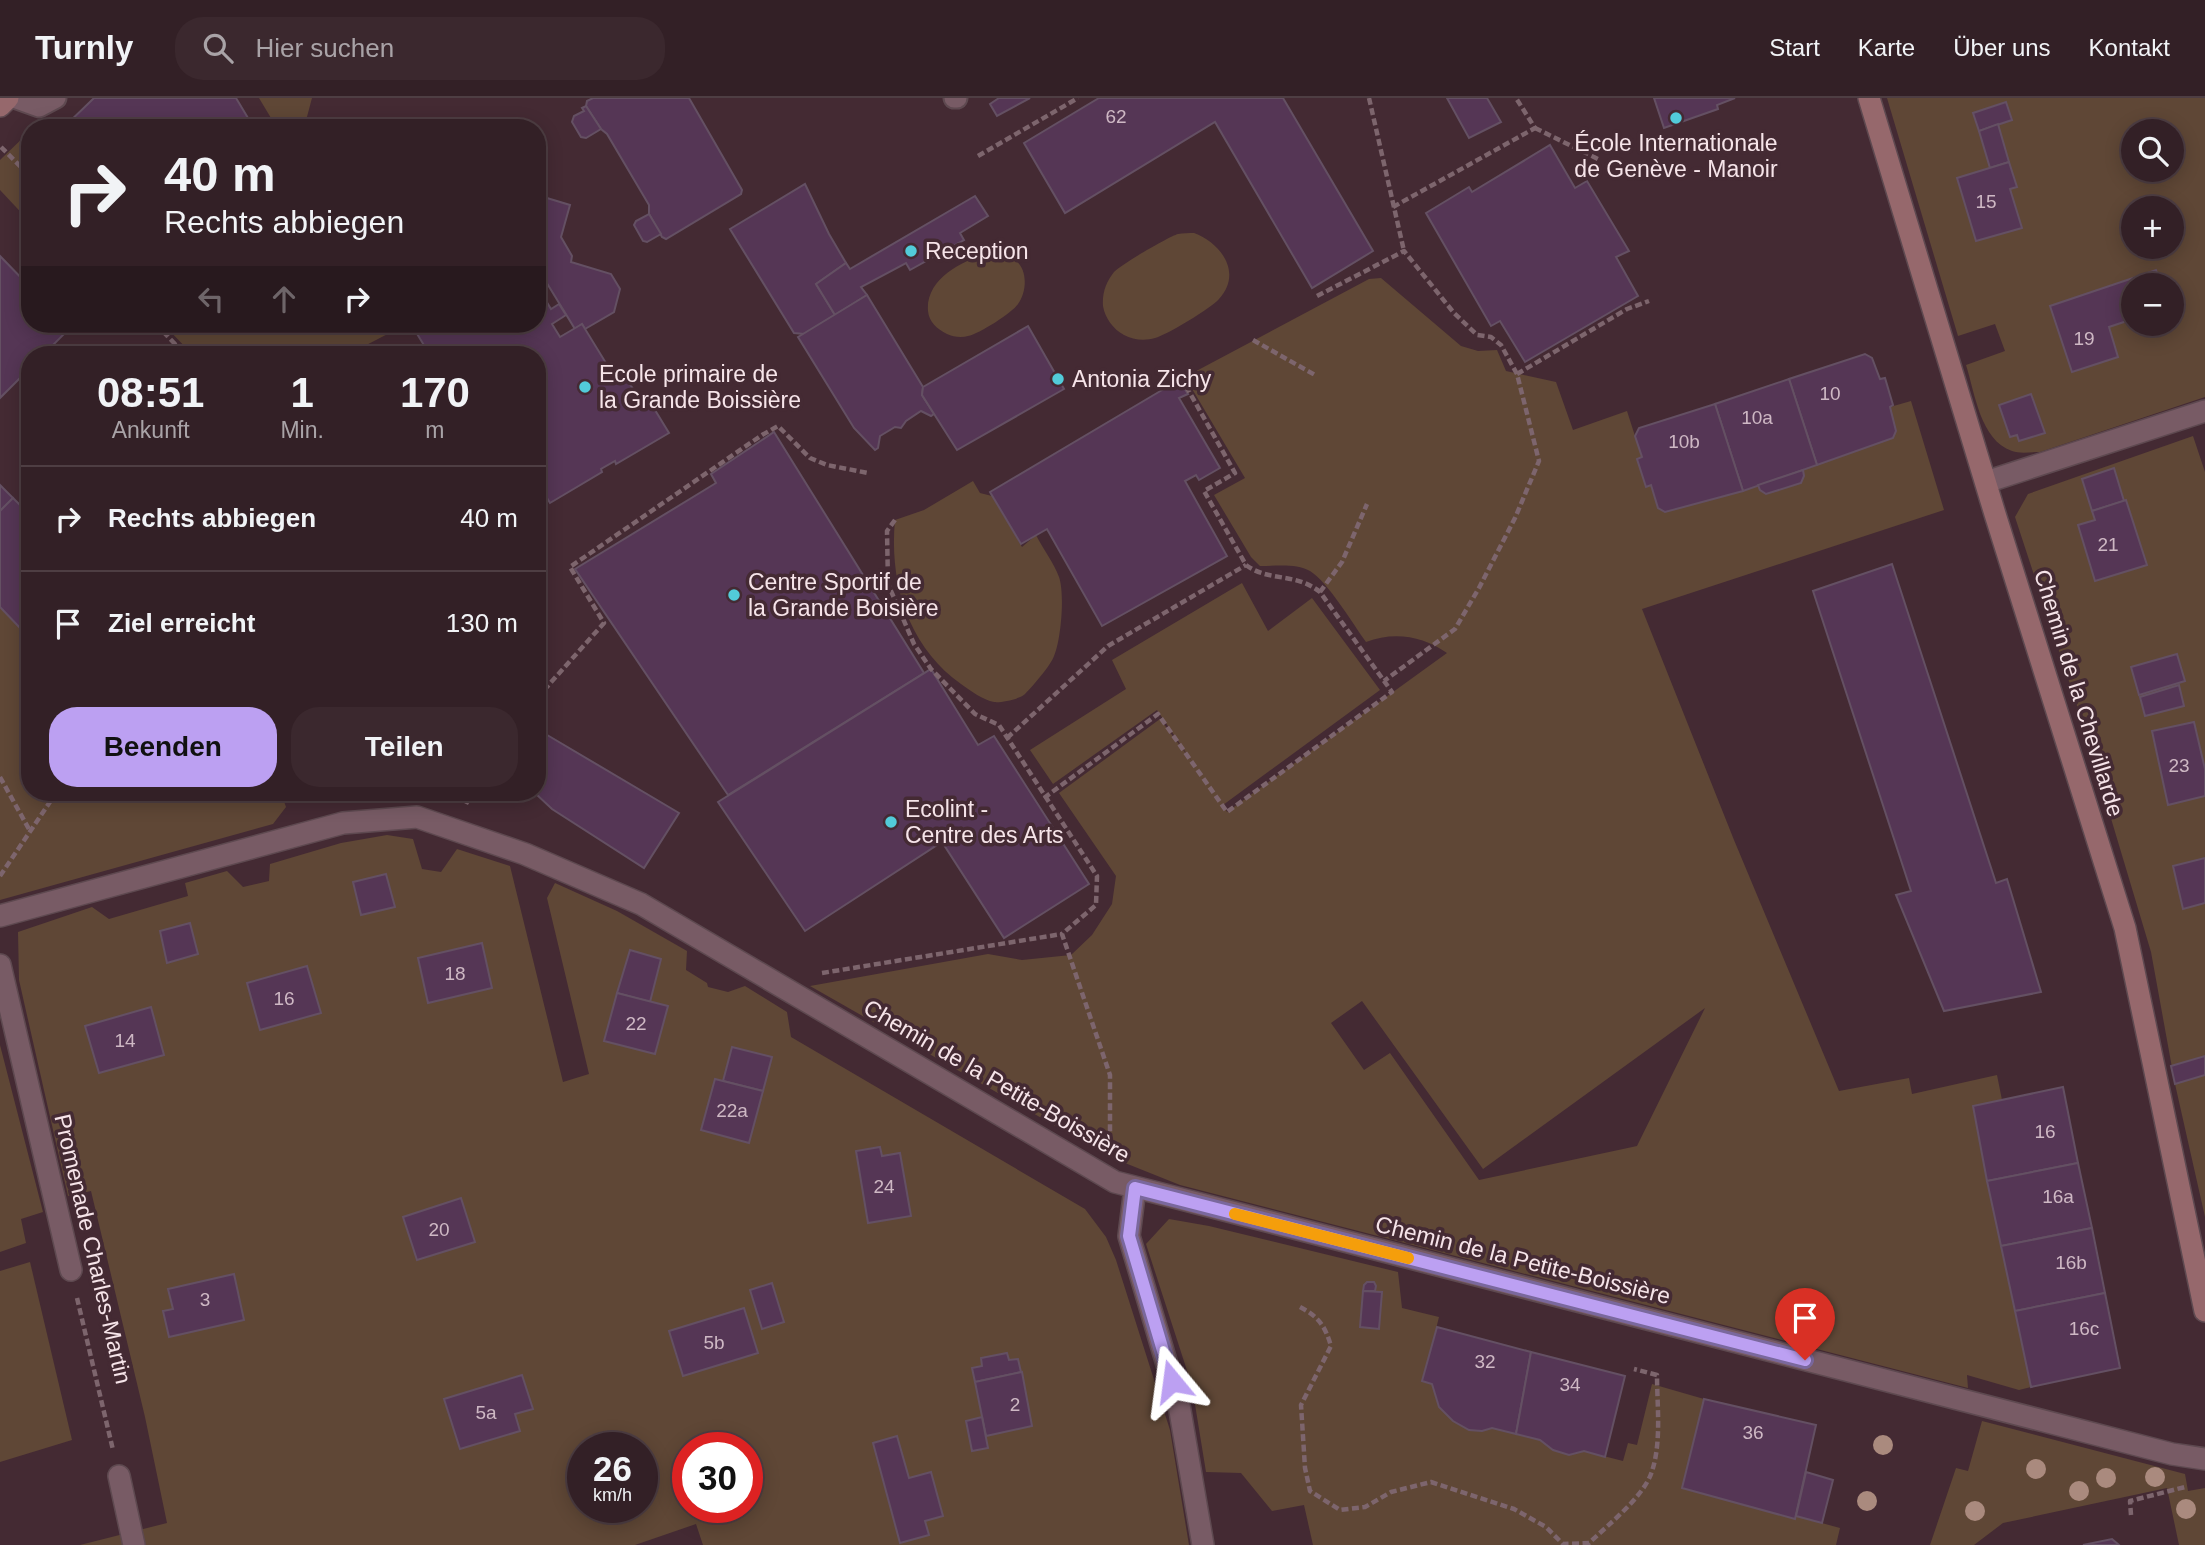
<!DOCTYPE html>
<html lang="de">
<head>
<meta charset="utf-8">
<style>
  :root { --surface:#332026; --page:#3b282e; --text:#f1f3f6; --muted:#a9a3a7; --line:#4e3e43; --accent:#bca0f2 }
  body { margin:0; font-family:Arial,sans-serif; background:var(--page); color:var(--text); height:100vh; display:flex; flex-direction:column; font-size:26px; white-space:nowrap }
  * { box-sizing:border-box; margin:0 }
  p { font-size:23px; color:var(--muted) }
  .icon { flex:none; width:38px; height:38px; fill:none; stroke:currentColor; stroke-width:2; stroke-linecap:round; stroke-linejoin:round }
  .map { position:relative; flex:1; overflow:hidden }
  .panel { position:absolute; left:21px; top:248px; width:525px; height:455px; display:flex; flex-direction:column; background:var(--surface); border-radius:28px; box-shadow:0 4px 18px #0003,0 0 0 2px var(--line) }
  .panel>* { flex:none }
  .top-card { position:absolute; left:21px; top:21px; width:525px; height:214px; border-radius:28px; box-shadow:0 4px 18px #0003,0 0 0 2px var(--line); background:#332026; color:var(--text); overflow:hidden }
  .buttons { position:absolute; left:2121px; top:21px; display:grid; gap:14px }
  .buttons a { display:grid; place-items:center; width:63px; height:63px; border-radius:50%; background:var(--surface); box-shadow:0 4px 18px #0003,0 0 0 2px var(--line); font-size:35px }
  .speed { position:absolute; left:567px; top:1334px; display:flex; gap:14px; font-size:35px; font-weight:700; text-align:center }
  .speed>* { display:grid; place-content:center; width:91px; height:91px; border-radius:50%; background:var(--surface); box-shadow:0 4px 18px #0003,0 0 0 2px var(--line); line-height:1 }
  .speed small { font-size:18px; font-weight:400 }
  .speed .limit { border:10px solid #d22; background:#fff; color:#111 }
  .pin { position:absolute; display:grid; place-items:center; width:60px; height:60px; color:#fff; margin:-72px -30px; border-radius:50% 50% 50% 0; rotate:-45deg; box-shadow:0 0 7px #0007 }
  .pin .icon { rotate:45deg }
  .me { position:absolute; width:77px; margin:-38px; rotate:344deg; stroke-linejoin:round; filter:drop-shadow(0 0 5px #0008) }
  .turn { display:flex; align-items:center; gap:24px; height:147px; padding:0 28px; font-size:32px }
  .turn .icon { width:91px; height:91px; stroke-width:2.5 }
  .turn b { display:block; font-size:49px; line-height:60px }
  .lanes { display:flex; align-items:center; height:66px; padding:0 28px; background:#0003; justify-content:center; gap:35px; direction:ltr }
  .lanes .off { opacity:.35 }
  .eta { display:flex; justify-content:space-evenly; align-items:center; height:119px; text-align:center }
  .eta b { font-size:42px; font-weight:700; line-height:49px }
  .action { display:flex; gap:14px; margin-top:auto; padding:14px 28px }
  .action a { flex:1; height:80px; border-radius:28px; background:var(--accent); color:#111; font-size:28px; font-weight:700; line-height:80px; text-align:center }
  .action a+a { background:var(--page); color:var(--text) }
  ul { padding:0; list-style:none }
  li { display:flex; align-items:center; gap:21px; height:105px; padding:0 28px; border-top:2px solid var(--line) }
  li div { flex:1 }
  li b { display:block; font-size:26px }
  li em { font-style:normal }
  header { display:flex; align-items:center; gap:42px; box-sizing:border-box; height:98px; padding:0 35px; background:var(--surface); border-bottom:2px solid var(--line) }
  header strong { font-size:33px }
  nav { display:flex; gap:38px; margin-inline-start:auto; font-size:24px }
  .search { width:490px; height:63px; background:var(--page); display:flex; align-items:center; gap:18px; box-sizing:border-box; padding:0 24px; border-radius:28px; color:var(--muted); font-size:26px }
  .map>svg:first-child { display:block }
</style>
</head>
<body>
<header>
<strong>Turnly</strong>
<div class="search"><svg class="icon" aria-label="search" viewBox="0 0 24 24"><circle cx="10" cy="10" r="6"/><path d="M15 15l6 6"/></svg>Hier suchen</div>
<nav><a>Start</a><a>Karte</a><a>Über uns</a><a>Kontakt</a></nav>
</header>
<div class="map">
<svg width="2205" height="1447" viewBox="0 0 2205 1447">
  <rect width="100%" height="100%" fill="#442a33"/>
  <g fill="#5f4736" fill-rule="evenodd">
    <path d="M259,0H312L304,30H277Z"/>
    <path d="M1887,0H2205V299L2040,354C2031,354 2020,356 2012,353C1980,342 1975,295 1966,267L2005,253L1995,226L1958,238ZM2133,33H2172V72H2133ZM2133,110H2172V149H2133ZM2133,187H2172V226H2133Z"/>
    <path d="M28,35L30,36V124L0,92V62Z"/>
    <path d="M1194,135C1221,145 1243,175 1219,201C1211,210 1167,237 1155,240C1145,243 1133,242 1124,237C1113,231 1105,220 1103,208C1102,195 1106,184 1114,174C1120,167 1170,138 1178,136C1183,135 1189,135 1194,135Z"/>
    <path d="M1000,154C1005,157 1011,159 1015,162C1028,171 1027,194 1018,206C1012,215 979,236 968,238C962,240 953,239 947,236C937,231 929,224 928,213C925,178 971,157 1000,154Z"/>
    <path d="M1381,180L1461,248L1478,253L1497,252L1506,273L1556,284L1573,332L1627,313L1658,410L1665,414L1758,387L1760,392L1766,396L1801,385L1804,378L1803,372L1893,340L1896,333L1890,309L1911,303L1944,412L1642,511L1734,742L1839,993L1909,980L1912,996L1997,977L2002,1002L1973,1009L1987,1083L2031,1289L2019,1292L1967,1277L1968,1290L1180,1087L1110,1059L810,888L988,856L1022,862L1071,857L1092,837L1112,806L1116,778L1059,695L1160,621L1193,665L1157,612L1053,686L1030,652L1126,591L1112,562L1242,485L1268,533L1312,500L1380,592L1223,707L1227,714L1447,555C1423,538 1394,533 1366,544C1353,526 1328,484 1310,473C1296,465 1276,468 1260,468L1251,459L1214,397L1245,380L1185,279L1369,181ZM1362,903L1483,1071L1705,910L1637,1048L1479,1082L1390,955L1364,972L1331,925Z"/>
    <path d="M163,226H218L224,234L238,226H407L347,257H193Z"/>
    <path d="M2193,338L2205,374V1119L2175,986L2151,854L2080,617L2015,419L2028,396Z"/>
    <path d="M973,383L980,395L992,398L1022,449L1036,437C1043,451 1054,465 1059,479C1065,496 1061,542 1054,558C1051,567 1032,589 1025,596C1020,601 1001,605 994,604C983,602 971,593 961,586C908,548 889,485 895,422L924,412Z"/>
    <path d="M0,509L22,532L30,525V695H281L286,709L273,726L0,802Z"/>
    <path d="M387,737L413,741L422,771L441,774L457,751L510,768L563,984L589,976L547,800L555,785L617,813L687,853L686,872L707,885L708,889L728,894L745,888L787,914L791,939L1085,1111L1106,1139L1116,1162L1170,1332L1189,1447H703L696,1426L635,1447H80L167,1425L145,1319L91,1093L68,1098L19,882L18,834L92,809L109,821L188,798L185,785L227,773L243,789L269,783L270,766L341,745ZM583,1349H642V1409H583ZM688,1349H747V1409H688Z"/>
    <path d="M0,947L43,1114L21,1121L26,1145L0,1154Z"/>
    <path d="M1169,1121L1209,1128L1398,1174L1402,1210L1439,1219L1423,1283L1432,1286L1439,1309L1453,1323L1469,1332L1482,1333L1492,1330L1540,1342L1553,1352L1569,1357L1584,1353L1623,1363L1628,1345L1637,1347L1652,1286L1704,1301L1682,1390L1795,1421L1796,1418L1840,1430L1836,1447H1313L1304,1407L1272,1413L1241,1375L1206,1374L1192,1288L1146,1146Z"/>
    <path d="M30,1164L72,1342L0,1364V1173Z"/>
    <path d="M1982,1323L2185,1376L2188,1393L2205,1390V1447H2179L2167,1390L2003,1425L1974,1447H1930L1956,1370L1968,1373Z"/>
  </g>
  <g fill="#553655" stroke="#645063" stroke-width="2">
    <path d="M94,0H236L254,30H63Z"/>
    <path d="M593,0H689L742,92L741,96L666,141L662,139L649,116V107L607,36L601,31L586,8L587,3Z"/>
    <path d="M999,0H1030L997,18L990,6Z"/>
    <path d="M1099,0H1283L1373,153L1312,190L1215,24L1065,115L1024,45Z"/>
    <path d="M1447,0H1487L1501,24L1469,40Z"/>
    <path d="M1654,0H1735L1717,7L1718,11L1664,30Z"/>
    <path d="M2006,4L2012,22L1979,33L1973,15Z"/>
    <path d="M586,8L601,31L586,40L581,39L572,24L574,18L584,13L582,10Z"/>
    <path d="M1998,26L2009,64L1990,70L1979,33Z"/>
    <path d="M1550,47L1575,90L1587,83L1629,153L1616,159L1638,198L1525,264L1500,223L1491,228L1426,115L1469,89L1472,94Z"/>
    <path d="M2009,64L2017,89L2010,91L2022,130L1976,143L1957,80Z"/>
    <path d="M805,86L829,136L846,165L816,186L835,217L804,236L794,235L730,131Z"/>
    <path d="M537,97L570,107L561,139L572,158L571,164L611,176L620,191L614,214L585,231L582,226L575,231L537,169Z"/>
    <path d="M975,98L988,118L960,135L964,142L910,172L906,165L861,189L867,197L835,217L816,186L846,165L850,171Z"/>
    <path d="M649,116L661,136L647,144L643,143L634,127L636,123Z"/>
    <path d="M0,158L30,189V226H65L69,231L43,257H30V270L0,300Z"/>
    <path d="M2156,172L2161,187H2136L2133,180Z"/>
    <path d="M2133,180L2136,187H2133V221L2109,229L2118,259L2072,274L2050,208Z"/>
    <path d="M537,188L551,211L559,206L566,217L552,226L560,239L582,226L609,270L613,275L620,271L641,303L647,299L669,335L616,366L615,363L601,371L602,374L550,405L537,383V257H452L449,252L440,257H430L411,226H537Z"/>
    <path d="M867,197L923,289L922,297L934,316L931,318L921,313L906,323L901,330L895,329L880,338L878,350L875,352L854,330L798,239Z"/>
    <path d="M218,226H238L223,234Z"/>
    <path d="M1028,228L1064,291L957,352L922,297L923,289Z"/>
    <path d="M1865,256L1872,260L1880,281L1885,280L1893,307L1890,309L1896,333L1893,340L1817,367L1789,281Z"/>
    <path d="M1789,281L1817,367L1743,393L1715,306Z"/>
    <path d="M1179,282L1188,296L1179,300L1220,370L1199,382L1196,377L1185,383L1227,458L1102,528L1047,431L1021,446L990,394Z"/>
    <path d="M2031,296L2045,335L2019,343L2017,337L2010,339L1999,307Z"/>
    <path d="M1715,306L1743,393L1665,414L1658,410L1651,387L1646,389L1637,361L1642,359L1635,338L1639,330Z"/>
    <path d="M774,334L924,575L728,697L575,471L716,385L711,376Z"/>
    <path d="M2114,370L2124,403L2092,413L2082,381Z"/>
    <path d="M1803,372L1804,378L1801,385L1766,396L1760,392L1758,387Z"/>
    <path d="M0,387L13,400L0,413Z"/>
    <path d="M13,400L30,417V525L22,532L0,509V413Z"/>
    <path d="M2126,402L2147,467L2095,483L2078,427L2095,422L2092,413Z"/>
    <path d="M1892,466L1996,785L2007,781L2041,894L1944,913L1896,797L1911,793L1813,493Z"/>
    <path d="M2177,556L2185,583L2139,597L2131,569Z"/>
    <path d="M931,571L978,647L994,638L1089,786L1004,840L942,744L805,833L718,704Z"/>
    <path d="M2179,587L2184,608L2145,618L2140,599Z"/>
    <path d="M2194,624L2205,671V698L2168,707L2152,633Z"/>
    <path d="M537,631L679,715L644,770L552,711L535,695H537Z"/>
    <path d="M2205,760V805L2183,811L2173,768Z"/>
    <path d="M386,776L395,809L361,817L353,784Z"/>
    <path d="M190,825L198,856L167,865L160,833Z"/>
    <path d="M482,845L492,890L428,905L418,860Z"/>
    <path d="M630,852L661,861L650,904L617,895Z"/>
    <path d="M307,868L321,915L260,932L247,885Z"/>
    <path d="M617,895L668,908L655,956L604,943Z"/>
    <path d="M151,909L164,957L99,975L85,928Z"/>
    <path d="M732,949L772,959L763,993L723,983Z"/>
    <path d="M2205,958V977L2175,986L2171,968Z"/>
    <path d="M715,981L763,993L749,1045L701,1032Z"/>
    <path d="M2063,989L2078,1065L1987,1083L1973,1008Z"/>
    <path d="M880,1049L882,1058L900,1055L911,1118L868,1125L856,1053Z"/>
    <path d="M2078,1065L2092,1130L2001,1148L1987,1083Z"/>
    <path d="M461,1100L475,1144L417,1162L403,1119Z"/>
    <path d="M2092,1130L2105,1195L2015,1213L2001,1148Z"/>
    <path d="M234,1176L244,1222L169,1239L163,1213L173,1211L168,1191Z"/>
    <path d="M1367,1184H1374L1376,1188L1375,1193H1363L1364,1187Z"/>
    <path d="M772,1185L784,1224L762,1231L750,1192Z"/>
    <path d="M1363,1193L1382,1194L1379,1231L1360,1229Z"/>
    <path d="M2105,1195L2120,1270L2031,1289L2015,1213Z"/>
    <path d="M744,1210L758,1255L683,1278L669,1233Z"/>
    <path d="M1437,1229L1531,1254L1516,1336L1492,1330L1482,1333L1469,1332L1453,1323L1439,1309L1432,1286L1422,1283Z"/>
    <path d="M1531,1254L1625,1278L1605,1359L1584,1353L1569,1357L1553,1352L1540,1342L1516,1336Z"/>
    <path d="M1007,1255L1009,1262L1018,1261L1021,1274L975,1284L972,1270L982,1268L981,1260Z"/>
    <path d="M1022,1274L1032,1328L986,1338L975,1284Z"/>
    <path d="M522,1277L533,1311L515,1316L520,1333L460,1351L444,1301Z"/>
    <path d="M1704,1301L1816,1327L1795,1421L1682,1390Z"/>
    <path d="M982,1319L988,1350L972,1353L966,1323Z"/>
    <path d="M897,1338L909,1380L931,1374L943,1418L925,1423L929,1437L900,1445L873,1345Z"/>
    <path d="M1806,1374L1833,1382L1822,1425L1796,1418Z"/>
    <path d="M2112,1441L2119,1447H2083Z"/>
  </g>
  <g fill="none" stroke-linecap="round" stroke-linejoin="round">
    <defs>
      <g id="lane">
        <path d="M14,0L39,9L56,0"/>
        <path d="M954,0H957"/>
      </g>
      <g id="street">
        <path d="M1986,384L2205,313"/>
        <path d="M0,818L343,725L417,719L525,756L641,806L1115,1084L2172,1356L2205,1361"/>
        <path d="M0,867L71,1172"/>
        <path d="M1135,1090L1129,1138L1179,1307L1203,1447"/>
        <path d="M119,1378L134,1447"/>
      </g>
      <g id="secondary">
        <path d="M1869,0L1995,416L2125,830L2205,1213"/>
        <path d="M0,8L8,0"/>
      </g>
    </defs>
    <use href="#lane" stroke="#5e4950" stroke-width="23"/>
    <use href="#street" stroke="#5e4950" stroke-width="24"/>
    <use href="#secondary" stroke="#5e4950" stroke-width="24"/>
    <g stroke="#7d656d" stroke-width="4.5" stroke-dasharray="7 3.5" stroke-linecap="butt">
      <path d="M1369,0L1404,153"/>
      <path d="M1535,30L1600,62"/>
      <path d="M1,49L30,78"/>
      <path d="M978,58L1078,0"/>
      <path d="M1393,109L1535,30L1516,0"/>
      <path d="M1317,198L1404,153L1454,215L1477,237L1491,239L1501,247L1517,276L1539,363L1515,420L1479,490L1455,531L1384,583"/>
      <path d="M156,226L175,246L164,257"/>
      <path d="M1253,242L1315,277"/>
      <path d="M1517,276L1627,211L1649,203"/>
      <path d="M895,422L887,433L888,486L914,546L931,571L975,616L999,627L1097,778L1096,807L1062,836L1110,977V1050"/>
      <path d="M1320,494L1342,464L1367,406"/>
      <path d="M537,600L604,525L570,469L762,337L778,328L810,360L827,367L868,375"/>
      <path d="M1007,640L1108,548L1246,467"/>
      <path d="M0,679L30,733"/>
      <path d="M1044,700L1158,616L1227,714L1392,594L1320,494C1295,474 1268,484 1246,467L1204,393L1235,375L1182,281"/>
      <path d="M466,706L472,695"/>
      <path d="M0,778L56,695"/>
      <path d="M822,875L1062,836"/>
      <path d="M77,1200L113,1352"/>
      <path d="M1300,1209C1319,1219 1325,1228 1331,1248L1301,1307L1305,1370L1310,1393L1340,1412L1365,1409L1391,1394L1431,1384L1514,1411L1546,1429L1563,1446L1589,1445C1608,1427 1642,1400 1651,1376C1662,1346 1657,1308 1657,1277L1634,1271"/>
      <path d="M2131,1417L2130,1403L2185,1389"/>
    </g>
    <use href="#lane" stroke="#785b65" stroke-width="19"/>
    <use href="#street" stroke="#785b65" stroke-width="21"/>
    <use href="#secondary" stroke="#96686c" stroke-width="21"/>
  </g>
  <g fill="#aa8a7e">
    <circle cx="1883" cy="1347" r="10"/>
    <circle cx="2036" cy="1371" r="10"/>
    <circle cx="2155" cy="1379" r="10"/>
    <circle cx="2106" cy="1380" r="10"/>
    <circle cx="2079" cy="1393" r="10"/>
    <circle cx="1867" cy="1403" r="10"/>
    <circle cx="2186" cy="1411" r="10"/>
    <circle cx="1975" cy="1413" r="10"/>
  </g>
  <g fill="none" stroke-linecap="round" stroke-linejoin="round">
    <defs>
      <path id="route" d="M1172,1283L1129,1138L1135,1090L1805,1262"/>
    </defs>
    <use href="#route" stroke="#7a689d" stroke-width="18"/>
    <use href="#route" stroke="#bca0f2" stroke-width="12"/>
    <path stroke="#f59e0b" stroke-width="12" d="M1235,1116L1408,1160"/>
  </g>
  <g fill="#52cbd9" stroke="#442a33" stroke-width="2.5">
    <circle cx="1676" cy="20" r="7"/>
    <circle cx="911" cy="153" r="7"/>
    <circle cx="1058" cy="281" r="7"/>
    <circle cx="585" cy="289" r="7"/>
    <circle cx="734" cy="497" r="7"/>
    <circle cx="891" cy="724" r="7"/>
  </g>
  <g text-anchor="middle" stroke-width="7" stroke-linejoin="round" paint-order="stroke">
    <g font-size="19" fill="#ceb8c4">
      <text x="1116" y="25">62</text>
      <text x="1986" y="110">15</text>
      <text x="2084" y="247">19</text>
      <text x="1830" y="302">10</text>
      <text x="1757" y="326">10a</text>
      <text x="1684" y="350">10b</text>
      <text x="2108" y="453">21</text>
      <text x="2179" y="674">23</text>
      <text x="455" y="882">18</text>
      <text x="284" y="907">16</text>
      <text x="636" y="932">22</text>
      <text x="125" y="949">14</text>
      <text x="732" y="1019">22a</text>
      <text x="2045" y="1040">16</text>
      <text x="884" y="1095">24</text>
      <text x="2058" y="1105">16a</text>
      <text x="439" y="1138">20</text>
      <text x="2071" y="1171">16b</text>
      <text x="205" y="1208">3</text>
      <text x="2084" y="1237">16c</text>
      <text x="714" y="1251">5b</text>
      <text x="1485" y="1270">32</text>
      <text x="1570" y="1293">34</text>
      <text x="1015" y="1313">2</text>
      <text x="486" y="1321">5a</text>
      <text x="1753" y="1341">36</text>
    </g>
    <g font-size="23" fill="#f6e4e9" stroke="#442a33" text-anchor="start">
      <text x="1676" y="53" text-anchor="middle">École Internationale<tspan x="1676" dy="26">de Genève - Manoir</tspan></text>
      <text x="925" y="161">Reception</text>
      <text x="599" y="284">Ecole primaire de<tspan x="599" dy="26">la Grande Boissière</tspan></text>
      <text x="1072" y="289">Antonia Zichy</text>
      <text x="748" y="492">Centre Sportif de<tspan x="748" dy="26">la Grande Boisière</tspan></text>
      <text x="905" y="719">Ecolint -<tspan x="905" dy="26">Centre des Arts</tspan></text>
    </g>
    <g font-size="23" fill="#f6e4e9" stroke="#442a33">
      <text transform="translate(2079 595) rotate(73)" y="8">Chemin de la Chevillarde</text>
      <text transform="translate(997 983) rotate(30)" y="8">Chemin de la Petite-Boissière</text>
      <text transform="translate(93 1151) rotate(77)" y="8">Promenade Charles-Martin</text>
      <text transform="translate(1523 1162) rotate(14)" y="8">Chemin de la Petite-Boissière</text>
    </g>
  </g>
</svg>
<div class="buttons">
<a><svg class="icon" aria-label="search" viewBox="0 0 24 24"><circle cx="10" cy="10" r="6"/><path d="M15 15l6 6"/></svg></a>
<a>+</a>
<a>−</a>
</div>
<div class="speed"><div>26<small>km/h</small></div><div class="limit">30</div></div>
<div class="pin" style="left:1805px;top:1262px;background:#d93025"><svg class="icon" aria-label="arrive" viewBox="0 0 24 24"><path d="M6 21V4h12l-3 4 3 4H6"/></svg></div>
<svg class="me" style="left:1172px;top:1283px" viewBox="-20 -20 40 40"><path d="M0-17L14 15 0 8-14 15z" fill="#bca0f2" stroke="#fff" stroke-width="4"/></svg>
<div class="top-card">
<div class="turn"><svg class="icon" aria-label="right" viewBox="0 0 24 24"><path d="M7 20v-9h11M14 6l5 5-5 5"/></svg><div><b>40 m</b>Rechts abbiegen</div></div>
<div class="lanes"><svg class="icon off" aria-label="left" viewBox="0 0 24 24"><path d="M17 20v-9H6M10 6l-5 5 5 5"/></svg><svg class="icon off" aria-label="ahead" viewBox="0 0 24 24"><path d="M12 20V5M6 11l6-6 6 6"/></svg><svg class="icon" aria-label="right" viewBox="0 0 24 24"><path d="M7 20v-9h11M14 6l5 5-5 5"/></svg></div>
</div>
<section class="panel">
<div class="eta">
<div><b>08:51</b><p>Ankunft</p></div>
<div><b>1</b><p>Min.</p></div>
<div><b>170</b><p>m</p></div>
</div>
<ul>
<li><svg class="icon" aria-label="right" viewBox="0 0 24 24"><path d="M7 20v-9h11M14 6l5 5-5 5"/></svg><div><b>Rechts abbiegen</b></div><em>40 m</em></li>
<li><svg class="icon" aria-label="arrive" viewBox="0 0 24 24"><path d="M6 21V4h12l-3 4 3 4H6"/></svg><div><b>Ziel erreicht</b></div><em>130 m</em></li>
</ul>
<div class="action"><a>Beenden</a><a>Teilen</a></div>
</section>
</div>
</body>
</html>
